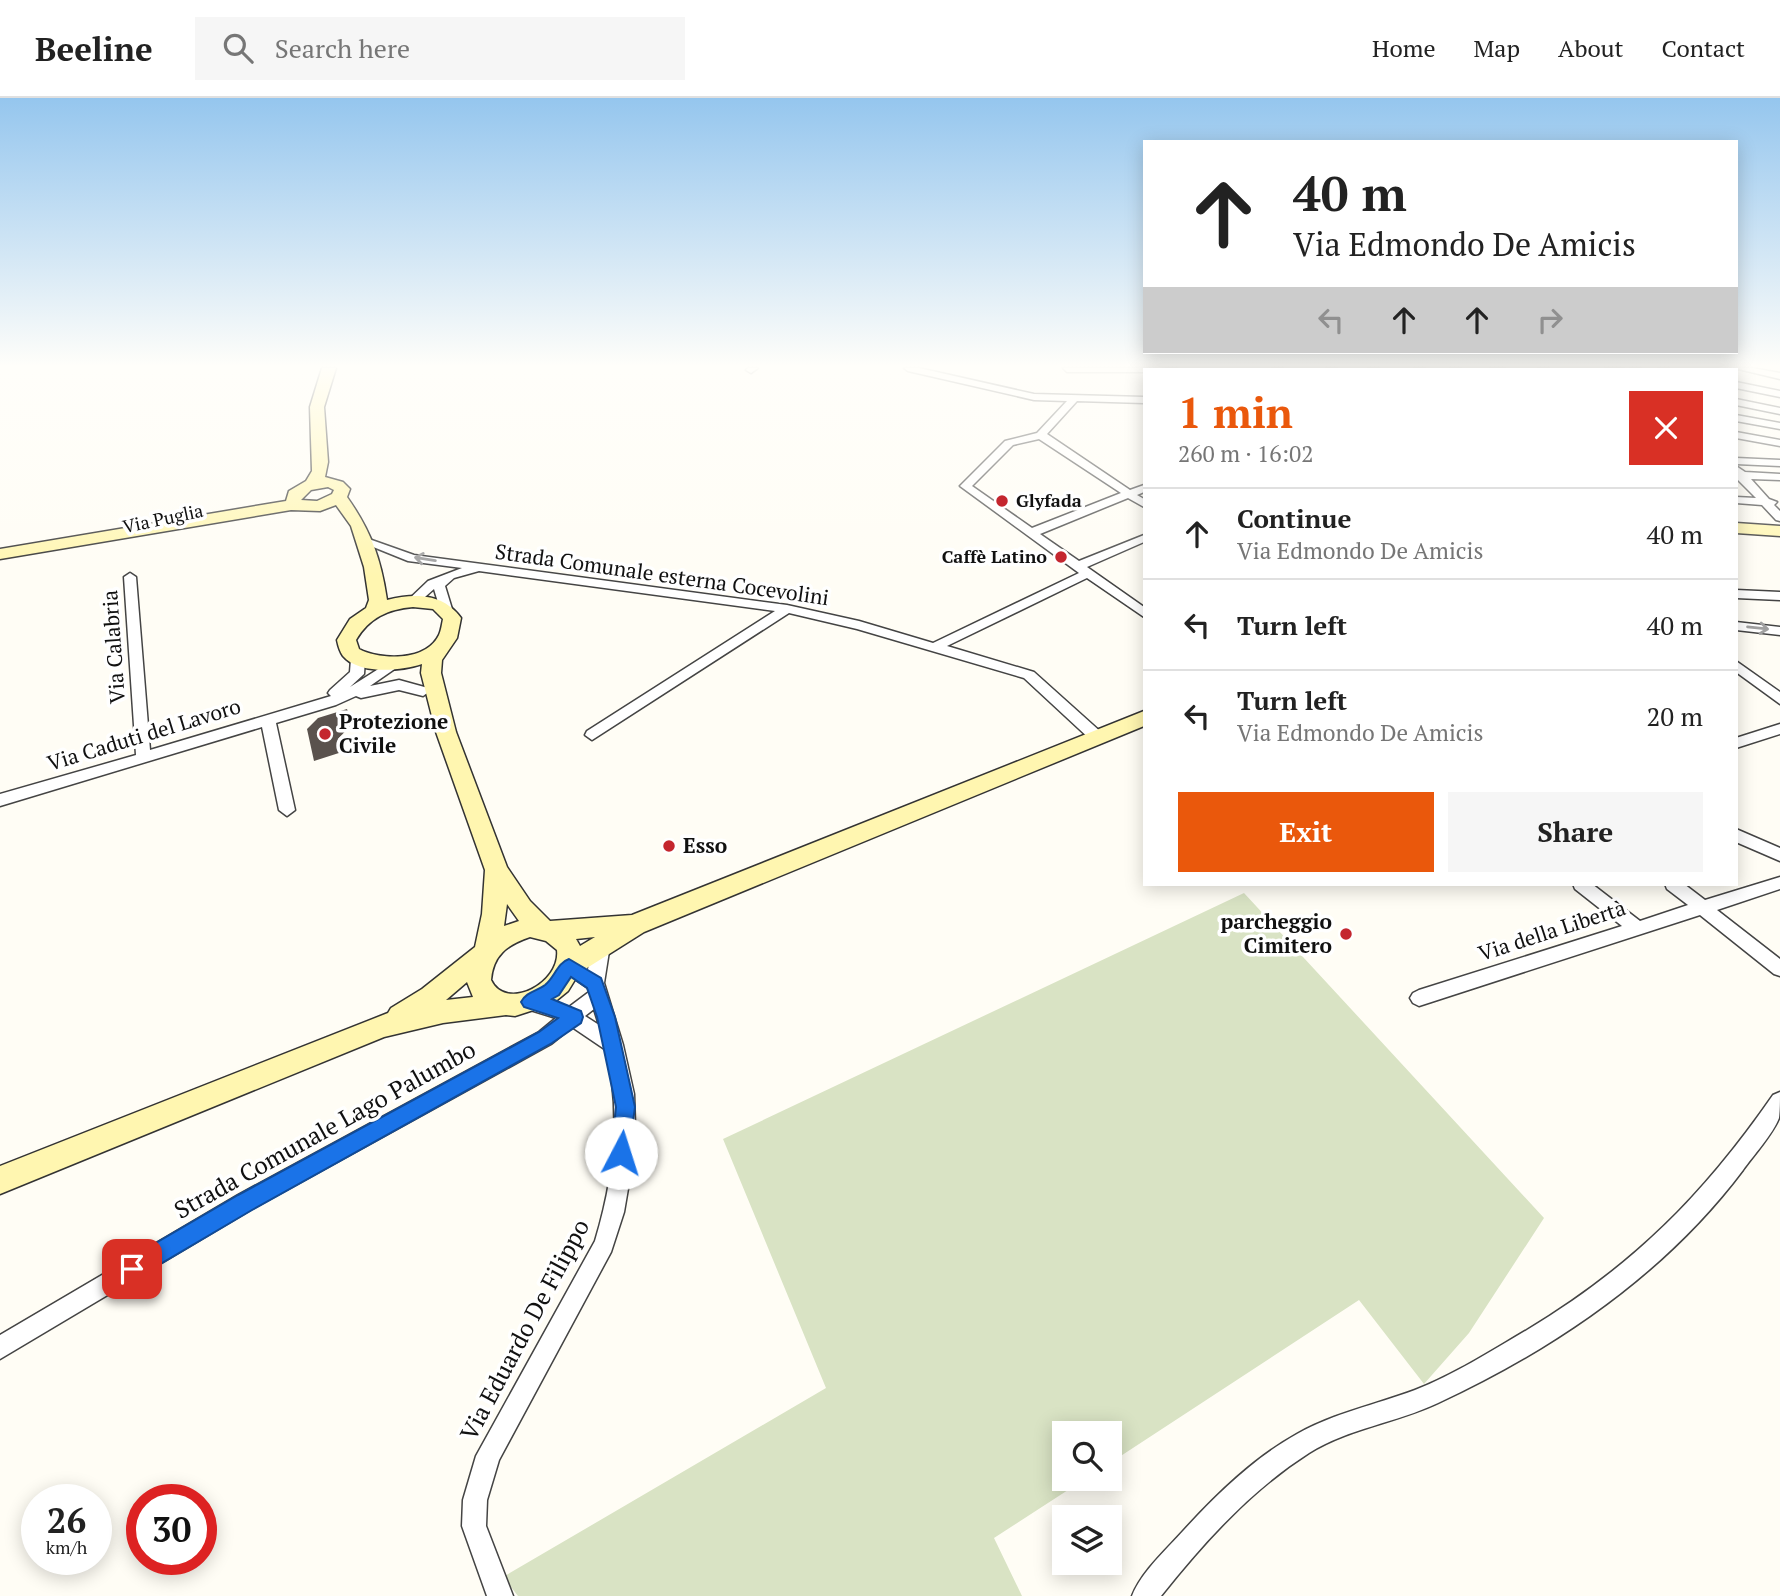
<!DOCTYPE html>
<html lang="en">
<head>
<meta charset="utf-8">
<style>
  :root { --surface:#fff; --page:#f6f6f6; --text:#222; --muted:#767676; --line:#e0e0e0; --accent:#ea580c }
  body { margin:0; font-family:"PT Serif",serif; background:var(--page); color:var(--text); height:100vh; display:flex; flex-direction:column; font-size:26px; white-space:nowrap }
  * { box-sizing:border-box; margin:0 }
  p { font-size:23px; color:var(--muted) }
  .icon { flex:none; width:38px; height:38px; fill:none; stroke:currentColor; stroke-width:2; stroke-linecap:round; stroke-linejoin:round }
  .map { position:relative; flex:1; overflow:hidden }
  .drawer { position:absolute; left:1143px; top:270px; width:595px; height:518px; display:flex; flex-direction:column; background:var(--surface); border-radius:0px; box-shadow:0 4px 18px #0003 }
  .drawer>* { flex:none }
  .banner { position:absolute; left:1143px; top:42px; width:595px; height:214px; border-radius:0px; box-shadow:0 4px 18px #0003; background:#fff; color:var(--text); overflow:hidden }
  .tools { position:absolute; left:1052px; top:1323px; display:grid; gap:14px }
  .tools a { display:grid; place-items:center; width:70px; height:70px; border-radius:0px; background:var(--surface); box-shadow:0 4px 18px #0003; font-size:35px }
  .speed { position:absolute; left:21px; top:1386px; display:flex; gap:14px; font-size:35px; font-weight:700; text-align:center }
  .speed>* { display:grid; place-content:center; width:91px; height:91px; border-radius:50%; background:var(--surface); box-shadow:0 4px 18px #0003; line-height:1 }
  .speed small { font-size:18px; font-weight:400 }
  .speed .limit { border:10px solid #d22; background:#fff; color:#111 }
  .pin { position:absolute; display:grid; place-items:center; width:60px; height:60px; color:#fff; margin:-30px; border-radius:14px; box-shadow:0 4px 10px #0006 }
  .me { position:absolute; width:77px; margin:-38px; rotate:5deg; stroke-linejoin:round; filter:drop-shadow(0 0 5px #0008) }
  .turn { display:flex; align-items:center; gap:24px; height:147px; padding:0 35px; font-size:32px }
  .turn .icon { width:91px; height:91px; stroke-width:2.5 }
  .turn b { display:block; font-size:49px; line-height:60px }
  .lanes { display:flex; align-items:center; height:66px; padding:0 35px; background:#0003; justify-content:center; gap:35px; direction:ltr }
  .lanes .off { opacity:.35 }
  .round { display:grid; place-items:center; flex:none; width:74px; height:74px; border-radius:0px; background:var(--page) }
  .overview { display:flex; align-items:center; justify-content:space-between; height:119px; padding:0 35px }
  h1 { font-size:42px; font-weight:700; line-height:52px; color:var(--accent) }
  .action { display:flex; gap:14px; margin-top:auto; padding:14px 35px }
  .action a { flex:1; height:80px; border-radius:0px; background:var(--accent); color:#fff; font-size:28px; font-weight:700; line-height:80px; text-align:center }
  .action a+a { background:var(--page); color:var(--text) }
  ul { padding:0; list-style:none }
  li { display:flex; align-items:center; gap:21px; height:91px; padding:0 35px; border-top:2px solid var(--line) }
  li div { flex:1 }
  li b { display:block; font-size:26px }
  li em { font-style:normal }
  header { display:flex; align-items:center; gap:42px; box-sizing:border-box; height:98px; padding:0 35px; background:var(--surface); border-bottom:2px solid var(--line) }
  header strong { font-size:33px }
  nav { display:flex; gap:38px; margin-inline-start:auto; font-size:24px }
  .search { width:490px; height:63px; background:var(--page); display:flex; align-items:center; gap:18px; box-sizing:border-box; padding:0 24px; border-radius:0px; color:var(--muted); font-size:26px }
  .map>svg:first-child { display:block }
</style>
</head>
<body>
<header>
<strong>Beeline</strong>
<div class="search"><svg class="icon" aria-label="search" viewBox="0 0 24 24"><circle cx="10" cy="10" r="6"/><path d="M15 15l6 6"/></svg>Search here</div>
<nav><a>Home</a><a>Map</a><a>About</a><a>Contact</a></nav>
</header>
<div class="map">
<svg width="1780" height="1498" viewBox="0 0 1780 1498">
  <rect width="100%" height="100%" fill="#fffdf5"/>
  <path fill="#d9e3c4" d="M1244,795L1544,1120L1469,1235L1424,1286L1359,1202L1110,1365V1335H1064V1381H1085L994,1440L1022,1498H518L503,1479L826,1290L723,1041Z"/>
  <path fill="#5a524d" d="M347,611L352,626L338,641L342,654L314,663L307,631L318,620Z"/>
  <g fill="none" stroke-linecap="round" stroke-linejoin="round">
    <defs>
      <g id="street">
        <path d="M748,270H758L751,275L746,272Z"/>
        <path d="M904,270H919L1034,296L1144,299V305L1077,303L1047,336L1130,392L1144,387V394L1137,397L1144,401V409L1128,400L1040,436L1079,463L1144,437V444L1087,469L1144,509V519L1087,480L947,548L1034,574L1102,635L1104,639L1102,643H1092L1024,580L857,531L789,515L592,642L585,637L587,633L775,513L479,473L454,480L445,488L452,511L446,515L440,511L434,491L417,506H409L407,503L428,483L462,470L408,463L356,442L358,440H366L414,457L787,507L859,523L933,545L1079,475L960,388L1005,343L1037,335L1067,303L1034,302L908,273ZM1039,341L1121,395L1032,430L972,388L1013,347Z"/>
        <path d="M1063,270H1148L1149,271L1144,274H1067Z"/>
        <path d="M1167,270H1177L1178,271H1168Z"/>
        <path d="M1273,270H1282L1283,271H1273Z"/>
        <path d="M1326,270H1336L1337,271H1327Z"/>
        <path d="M1369,270H1379L1380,271H1370Z"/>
        <path d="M1414,270H1424L1425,271H1415Z"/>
        <path d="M1450,270H1460L1461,271H1451Z"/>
        <path d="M1539,270H1548L1549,271H1539Z"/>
        <path d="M1605,270H1623L1624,271H1606Z"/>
        <path d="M1631,270H1640L1641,271H1631Z"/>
        <path d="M1659,270H1668L1669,271H1659Z"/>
        <path d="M1734,270H1752L1780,275V281Z"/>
        <path d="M1736,284L1780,293V299L1736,290Z"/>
        <path d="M1736,301L1780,310V316L1736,307Z"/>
        <path d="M1736,317L1780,325V331L1736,323Z"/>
        <path d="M1736,334L1780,342V348L1736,340Z"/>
        <path d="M1736,360L1780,362V368L1736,366Z"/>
        <path d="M1736,368L1745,374L1780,376V382L1751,381L1769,401L1777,404L1774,407L1780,413V423L1776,422L1762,407L1736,405V399L1756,400L1736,380Z"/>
        <path d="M130,475L136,479L150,652L331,598L328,595L330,592L350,574L351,561L358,557L365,561L364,576L350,589L391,563L396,564V570L370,588L399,582L428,590L430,593L423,598L399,592L361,600L356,598L336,607L276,625L295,712L287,718L279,712L262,629L0,708V696L136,657L124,479Z"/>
        <path d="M1736,492L1780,494V502L1736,500Z"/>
        <path d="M1736,524L1780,529V537L1736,532Z"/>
        <path d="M1736,563L1780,594V606L1736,574Z"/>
        <path d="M1780,626V636L1736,650V640Z"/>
        <path d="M1736,731L1780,750V763L1736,744Z"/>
        <path d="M1780,779V791L1717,812L1780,861V878L1774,876L1700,817L1419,908L1413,905L1410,900L1413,895L1419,892L1622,828L1575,791L1573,786H1592L1640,823L1688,807L1667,791L1665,786H1684L1705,802Z"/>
        <path d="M601,840L607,842L610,847L604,885L623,947L634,996L635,1027L630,1079L624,1114L611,1154L499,1362L487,1402L486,1428L513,1498H487L462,1428L463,1402L476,1358L595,1143C614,1080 622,1016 606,952L572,929L551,946L252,1111L0,1261V1237L238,1097L539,934L556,920L524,910L521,904L524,898L530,896L569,909L589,894L588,890L563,873L560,868L563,863L569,861L588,871L595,842ZM594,911L599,927L585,918Z"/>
        <path d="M1780,994C1780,1002 1780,1013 1779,1020C1773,1036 1753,1058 1743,1072C1665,1176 1554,1251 1438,1305C1396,1325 1349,1330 1309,1355C1251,1392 1204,1444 1161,1498H1132C1142,1473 1167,1451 1184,1432C1217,1396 1254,1360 1297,1336C1334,1315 1375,1307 1415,1292C1454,1277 1491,1253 1527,1232C1633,1168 1703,1098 1773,997Z"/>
      </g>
      <g id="secondary">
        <path d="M322,270H336L324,309L328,364L325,379L343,384L350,391L347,399C371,433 381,461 387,502C415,495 443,495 461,520L457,540L442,562L441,575L456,634L507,769L530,803L550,823L632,817L1144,613V628L644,834L579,875L568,893L552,906L515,918L506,917L443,925L384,939L0,1096V1068L388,915L391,910L422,891L475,849L482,816L485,772L436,634L421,575L422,566C401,573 359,577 343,558C340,554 338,547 337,542L350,521L366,510L369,502L364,469L351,428L336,407L320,413L291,412L0,461V451L286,403L289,393L306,383L312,373L310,309ZM328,389L334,392L332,396L317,403L301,402L311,392ZM413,509L433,511L443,521C442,526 441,533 439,537C426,564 380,562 359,551L356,542C369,520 388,511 413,509ZM507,806L519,823L504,828ZM530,839L546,843L557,852C561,885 506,914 491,882C493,857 507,847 530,839ZM595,839L580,848L576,841ZM467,884L473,899L446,902Z"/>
        <path d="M1490,270H1504L1505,271H1491Z"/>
        <path d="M1736,425L1780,428V438L1736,435Z"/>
      </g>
    </defs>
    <use href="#street" stroke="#444" stroke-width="3"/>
    <use href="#secondary" stroke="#333" stroke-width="3"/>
    <use href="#street" fill="#fff" fill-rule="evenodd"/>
    <use href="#secondary" fill="#fff6b0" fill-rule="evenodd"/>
  </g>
  <defs><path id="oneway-shaft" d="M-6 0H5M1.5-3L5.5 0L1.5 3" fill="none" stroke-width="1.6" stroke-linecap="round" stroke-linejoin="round" transform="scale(1.75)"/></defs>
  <g stroke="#a0a0a0">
    <use href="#oneway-shaft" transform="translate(425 461) rotate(-171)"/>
    <use href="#oneway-shaft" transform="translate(1758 530) rotate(6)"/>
  </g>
  <linearGradient id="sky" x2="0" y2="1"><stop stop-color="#95c6ee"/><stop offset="0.56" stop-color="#fffefa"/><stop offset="1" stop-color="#fffefa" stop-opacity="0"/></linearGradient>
  <rect width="1780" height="479" fill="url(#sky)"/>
  <path fill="#1a73e8" stroke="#114b97" stroke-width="2" d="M569,861L601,880L615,919L635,1009L628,1061L621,1064L614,1061L611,1055L616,1009L597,919L587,890L571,879L559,897L552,901L581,913L583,919L581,925L552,945L252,1112L140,1178L132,1182L125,1178L122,1171L125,1163L238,1097L539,934L558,920L524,909L521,904C526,894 537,893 545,887C555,879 557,865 569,861Z"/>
  <g fill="#c4262e" stroke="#fff" stroke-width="2.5">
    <circle cx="1002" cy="403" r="7"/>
    <circle cx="1061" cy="459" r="7"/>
    <circle cx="325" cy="636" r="7"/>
    <circle cx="669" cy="748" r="7"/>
    <circle cx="1346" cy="836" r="7"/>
  </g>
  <g text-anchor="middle" stroke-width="7" stroke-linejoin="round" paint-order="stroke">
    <g font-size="18" font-weight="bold" fill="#111" stroke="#fff" text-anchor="start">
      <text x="1016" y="409">Glyfada</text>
      <text x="1047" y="465" text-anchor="end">Caffè Latino</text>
    </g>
    <g font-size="18" fill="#111" stroke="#fff">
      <text transform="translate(163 421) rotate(-12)" y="6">Via Puglia</text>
    </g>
    <g font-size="21" fill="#111" stroke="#fff">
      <text transform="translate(662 477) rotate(8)" y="7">Strada Comunale esterna Cocevolini</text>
      <text transform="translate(114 549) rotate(-94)" y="7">Via Calabria</text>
      <text transform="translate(144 637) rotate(-17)" y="7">Via Caduti del Lavoro</text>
      <text transform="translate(1552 833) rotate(-18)" y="7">Via della Libertà</text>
    </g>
    <g font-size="21" font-weight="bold" fill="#111" stroke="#fff" text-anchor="start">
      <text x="339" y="631">Protezione<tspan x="339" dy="24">Civile</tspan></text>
      <text x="683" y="755">Esso</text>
      <text x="1332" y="831" text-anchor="end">parcheggio<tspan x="1332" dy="24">Cimitero</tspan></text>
    </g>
    <g font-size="24" fill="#111" stroke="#fff">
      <text transform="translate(325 1032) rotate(-29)" y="8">Strada Comunale Lago Palumbo</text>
      <text transform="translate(525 1232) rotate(-62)" y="8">Via Eduardo De Filippo</text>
    </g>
  </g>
</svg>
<div class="tools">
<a><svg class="icon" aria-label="search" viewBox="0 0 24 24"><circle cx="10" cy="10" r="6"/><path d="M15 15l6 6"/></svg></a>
<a><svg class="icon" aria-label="layers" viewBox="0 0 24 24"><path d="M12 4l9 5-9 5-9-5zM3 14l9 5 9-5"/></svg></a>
</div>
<div class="speed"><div>26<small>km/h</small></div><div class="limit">30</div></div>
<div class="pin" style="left:132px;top:1171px;background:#d93025"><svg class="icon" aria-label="arrive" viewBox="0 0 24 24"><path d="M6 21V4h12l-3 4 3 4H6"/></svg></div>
<svg class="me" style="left:621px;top:1055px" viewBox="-20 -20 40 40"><circle r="19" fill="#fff"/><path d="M0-13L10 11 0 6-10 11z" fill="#1a73e8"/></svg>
<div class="banner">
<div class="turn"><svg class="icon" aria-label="ahead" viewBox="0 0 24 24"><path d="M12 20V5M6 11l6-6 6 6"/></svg><div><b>40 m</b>Via Edmondo De Amicis</div></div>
<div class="lanes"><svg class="icon off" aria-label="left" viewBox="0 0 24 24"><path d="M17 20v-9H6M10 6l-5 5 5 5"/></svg><svg class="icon" aria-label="ahead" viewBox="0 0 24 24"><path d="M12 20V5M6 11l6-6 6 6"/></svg><svg class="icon" aria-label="ahead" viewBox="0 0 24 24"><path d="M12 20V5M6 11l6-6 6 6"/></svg><svg class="icon off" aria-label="right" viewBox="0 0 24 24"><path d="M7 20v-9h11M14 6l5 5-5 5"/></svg></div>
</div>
<section class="drawer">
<div class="overview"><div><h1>1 min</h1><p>260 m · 16:02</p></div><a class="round" style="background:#d93025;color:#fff"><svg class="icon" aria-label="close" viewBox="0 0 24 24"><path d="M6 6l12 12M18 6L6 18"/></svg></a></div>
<ul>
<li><svg class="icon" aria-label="ahead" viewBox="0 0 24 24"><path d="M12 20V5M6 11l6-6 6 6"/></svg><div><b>Continue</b><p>Via Edmondo De Amicis</p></div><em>40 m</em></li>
<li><svg class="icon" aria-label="left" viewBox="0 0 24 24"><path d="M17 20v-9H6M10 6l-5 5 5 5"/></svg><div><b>Turn left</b></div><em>40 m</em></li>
<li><svg class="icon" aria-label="left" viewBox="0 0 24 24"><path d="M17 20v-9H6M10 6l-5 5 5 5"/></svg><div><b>Turn left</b><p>Via Edmondo De Amicis</p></div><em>20 m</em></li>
</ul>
<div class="action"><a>Exit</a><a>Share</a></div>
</section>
</div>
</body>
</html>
